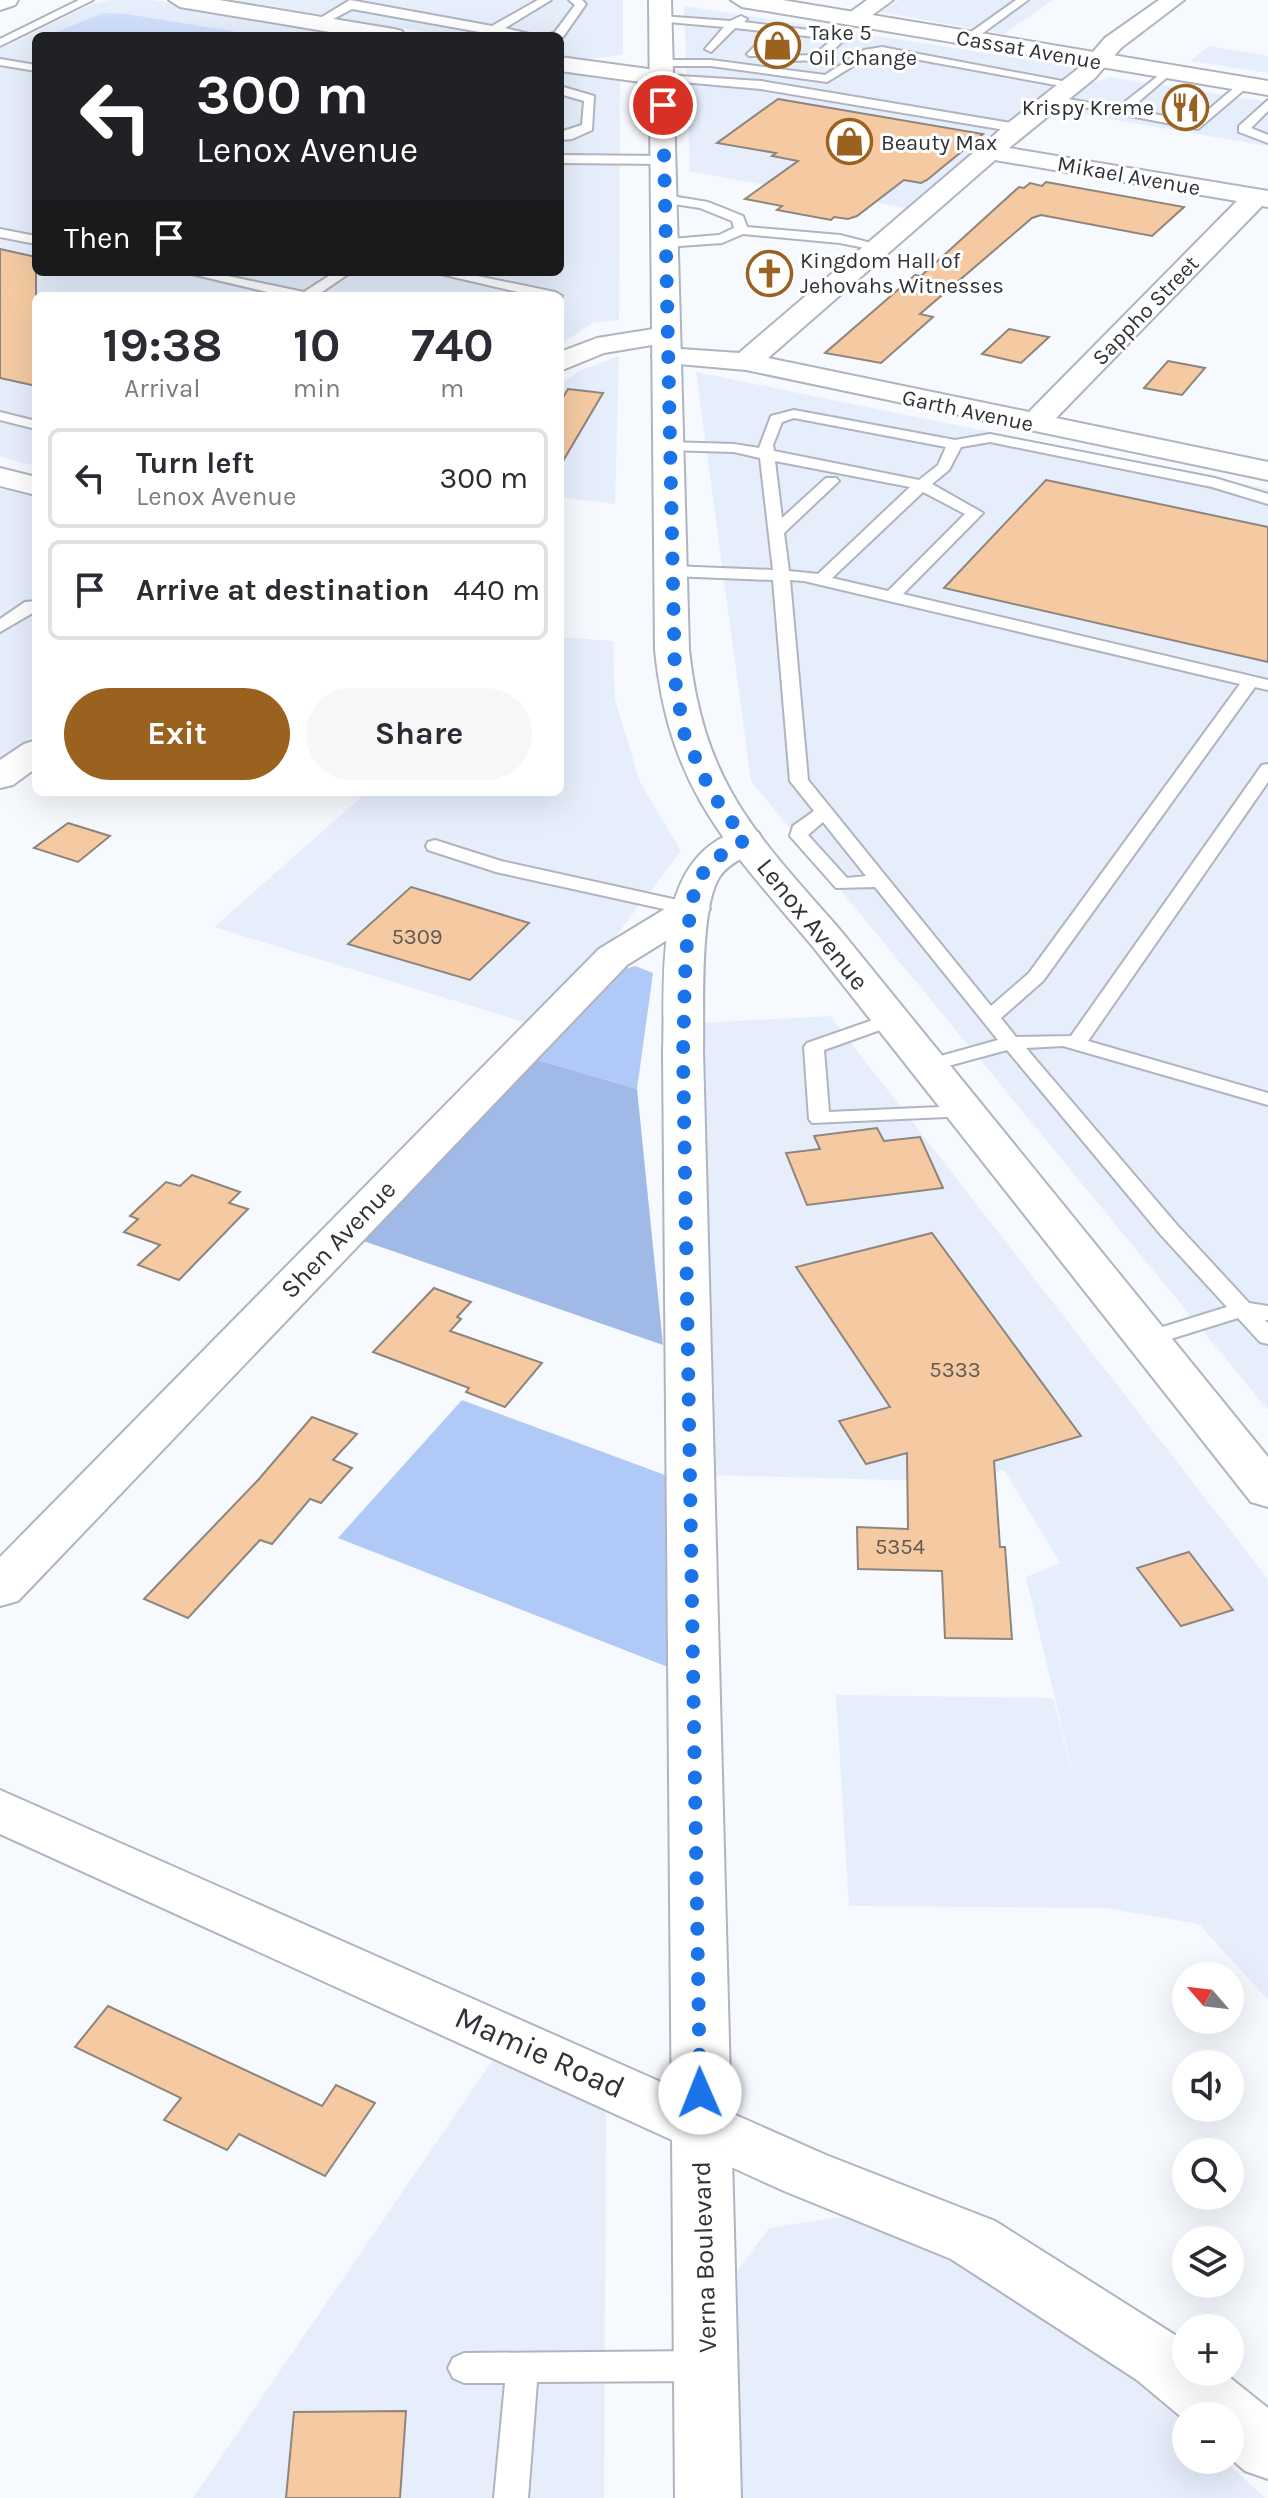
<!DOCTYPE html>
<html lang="en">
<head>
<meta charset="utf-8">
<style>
  :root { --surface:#fff; --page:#f7f7f7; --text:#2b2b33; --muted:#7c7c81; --line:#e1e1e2; --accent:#9b611f }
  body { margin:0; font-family:Karla,sans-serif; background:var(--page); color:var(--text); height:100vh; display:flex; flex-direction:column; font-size:30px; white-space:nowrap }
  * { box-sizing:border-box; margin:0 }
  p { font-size:26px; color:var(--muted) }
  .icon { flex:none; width:44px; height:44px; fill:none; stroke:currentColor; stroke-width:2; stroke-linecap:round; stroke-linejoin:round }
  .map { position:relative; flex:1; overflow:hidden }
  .sheet { position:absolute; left:32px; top:292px; width:532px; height:504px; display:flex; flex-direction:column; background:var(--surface); border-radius:12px; box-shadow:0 8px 32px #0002 }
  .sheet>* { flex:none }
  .guide { position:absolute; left:32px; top:32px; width:532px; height:244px; border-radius:12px; box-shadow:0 8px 32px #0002; background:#202124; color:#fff; overflow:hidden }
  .needle { width:52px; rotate:298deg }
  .controls { position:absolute; left:1172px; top:1962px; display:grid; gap:16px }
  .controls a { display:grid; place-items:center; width:72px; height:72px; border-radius:50%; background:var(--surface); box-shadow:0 8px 32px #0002; font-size:40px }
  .pin { position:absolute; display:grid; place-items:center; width:68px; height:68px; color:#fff; margin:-34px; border:4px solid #fff; border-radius:50%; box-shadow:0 2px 8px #0007 }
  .me { position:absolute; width:88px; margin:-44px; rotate:359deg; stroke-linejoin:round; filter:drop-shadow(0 0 6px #0008) }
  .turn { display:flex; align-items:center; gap:28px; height:168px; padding:0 32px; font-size:36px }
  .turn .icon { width:104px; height:104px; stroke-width:2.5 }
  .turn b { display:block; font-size:56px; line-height:68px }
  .then { display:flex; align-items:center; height:76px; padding:0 32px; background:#0003; gap:16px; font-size:30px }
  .eta { display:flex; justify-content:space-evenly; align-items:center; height:136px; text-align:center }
  .eta b { font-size:48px; font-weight:700; line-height:56px }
  .action { display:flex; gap:16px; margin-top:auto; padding:16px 32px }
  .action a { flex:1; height:92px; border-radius:48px; background:var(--accent); color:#fff; font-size:32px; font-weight:700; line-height:92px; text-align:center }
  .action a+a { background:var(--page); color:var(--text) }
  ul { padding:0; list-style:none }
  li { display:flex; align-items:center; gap:24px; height:100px; margin:0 16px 12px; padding:0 16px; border:4px solid var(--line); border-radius:12px }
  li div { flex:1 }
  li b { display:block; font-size:30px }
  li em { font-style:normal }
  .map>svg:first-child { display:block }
</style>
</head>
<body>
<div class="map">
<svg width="1268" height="2498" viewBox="0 0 1268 2498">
  <rect width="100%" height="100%" fill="#f6f9fd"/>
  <g fill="#e6eefc">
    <path d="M110,0H153L363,36H36V272H560V70L620,80L619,320L592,323L560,345V296H36V466L0,457V49L92,4Z"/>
    <path d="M234,0H623V55L589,59L560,55V36H449Z"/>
    <path d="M899,0H1053L1004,34L880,12Z"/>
    <path d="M684,6L1083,68L911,209L800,188L796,191L690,171Z"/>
    <path d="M1209,46L1268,56V73L1190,61Z"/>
    <path d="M1110,77L1268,102V146L1056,110L1088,84Z"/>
    <path d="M619,356L615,504L560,497V385L579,371Z"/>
    <path d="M696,372L1268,489V1410L751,781Z"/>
    <path d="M0,489L36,497V733L0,760Z"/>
    <path d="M560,637L613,641L615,700L640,782L681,851L611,942L530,1024L214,927L367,792H560Z"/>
    <path d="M830,1016L1268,1579V2000L1199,1924L1106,1908L849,1906L836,1695L1053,1698L1076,1787L1026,1577L1060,1563L1004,1470L961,1482L715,1475L702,1023Z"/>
    <path d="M492,2061L606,2111L604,2498H193Z"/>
    <path d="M848,2216L959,2254L1102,2347L1186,2425V2460H1224L1265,2498H740L738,2270L769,2228Z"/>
  </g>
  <g fill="#b1c9f7">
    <path d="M635,966L653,973L637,1089L534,1059L618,971Z"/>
    <path d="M462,1400L665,1475L668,1667L338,1538Z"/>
  </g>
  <path fill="#a1b9e7" d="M534,1059L637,1089L663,1345L355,1238Z"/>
  <path fill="#d0dffc" d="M103,13L126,14L263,36H47Z"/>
  <g fill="#f5caa2" stroke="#8e857c" stroke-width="2">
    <path d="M778,99L983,134L927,180L921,183L904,180L857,216L848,219L834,217L831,220L777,210L782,206L745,199L798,161L772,156L776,153L717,143Z"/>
    <path d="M1046,182L1184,207L1152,236L1041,215L1032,218L920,314L933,317L881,363L825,353L915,275L921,276L1019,187L1024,188L1030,183L1042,186Z"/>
    <path d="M0,249L36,257V386L0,378Z"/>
    <path d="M1009,329L1049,337L1021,363L982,354Z"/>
    <path d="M1168,361L1205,368L1182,395L1144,388Z"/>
    <path d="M568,389L603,393L560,466V402Z"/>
    <path d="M1046,480L1268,527V662L944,588Z"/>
    <path d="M68,823L110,836L78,862L34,848Z"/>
    <path d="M411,887L448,898L529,923L470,980L348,944Z"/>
    <path d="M877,1128L884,1141L920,1137L943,1188L807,1205L786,1153L820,1149L814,1136Z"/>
    <path d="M192,1175L240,1192L229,1203L248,1209L179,1280L138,1265L160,1245L124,1232L138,1219L130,1216L166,1182L180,1186Z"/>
    <path d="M932,1233L1081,1436L994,1461L1000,1547H1005L1012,1639L945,1638L942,1571L858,1569L857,1527L908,1529L907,1453L866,1464L839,1421L890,1407L796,1267Z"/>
    <path d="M434,1288L471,1302L457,1317L461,1319L450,1331L542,1363L505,1407L466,1392L469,1388L373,1352Z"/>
    <path d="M312,1417L357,1434L333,1460L352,1468L321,1503L310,1499L272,1544L260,1540L188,1618L144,1599L259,1479Z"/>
    <path d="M1189,1552L1233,1610L1181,1626L1137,1568Z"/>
    <path d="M108,2006L322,2106L336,2085L375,2103L325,2176L239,2134L227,2150L164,2120L181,2098L75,2047Z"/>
    <path d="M406,2411L400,2498H286L294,2412Z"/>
  </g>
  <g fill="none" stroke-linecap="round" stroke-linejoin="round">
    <defs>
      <g id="service">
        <path d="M79,0H93L0,46V39Z"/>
        <path d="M350,0L492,26L538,0H551L505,28L538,36L491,34L352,9L322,25L312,23Z"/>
        <path d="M569,0H582L586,4L563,37L545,36L555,32L575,5Z"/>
        <path d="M1016,0H1028L972,41H964V37Z"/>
        <path d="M661,16L730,21L741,16L747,19L744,22L841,34L847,37L823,60L787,61L783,60V56L814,55L833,39L735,28L711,52L705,49L724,27L657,21L655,19Z"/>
        <path d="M756,45L766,47L757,56H749L747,54Z"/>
        <path d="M882,47L1078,84L1072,88L882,53L871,55L827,82L711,66H663L657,63L663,60H711L825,75L864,50Z"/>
        <path d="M0,59L36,65V71L0,65Z"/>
        <path d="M1167,69L1171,70V74L1129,110L1195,121L1241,82L1251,84L1198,129L1046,100L1052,96L1117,108Z"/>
        <path d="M663,75L761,81L1017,124L1023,128L1017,132L761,89L659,80V76Z"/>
        <path d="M560,86L594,96L592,130L572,139L560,140V132L582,125L584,101L560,94Z"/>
        <path d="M1268,100V111L1251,128L1268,135V143L1239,132V126Z"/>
        <path d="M560,155L665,156L671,160L665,164L560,163Z"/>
        <path d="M665,195L708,202L743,216L747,227L840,235L887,247L880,251L840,243L743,234L722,243L665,247L658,243L660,240L719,235L734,228L732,221L700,208L661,202L659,199Z"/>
        <path d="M0,229L36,236V244L0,237Z"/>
        <path d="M183,272H209L304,292L335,272H351L316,296H284Z"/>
        <path d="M432,272H458L555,292L562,296L560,299V296H535Z"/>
        <path d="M794,410L955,440L990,434L1215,478L1268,494V504L1212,487L990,442L961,447L949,470L932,484L983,513L903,594L1268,680V690L1255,687L1043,981L1001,1018L1016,1037L1071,1036L1262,765L1268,764V782L1088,1041L1268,1093V1105L1063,1046L1026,1048L1177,1225L1249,1303L1268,1306V1320H1265L1268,1323V1344L1260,1342L1238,1318L1148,1346L1140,1344L1137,1339L1140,1334L1227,1307L1161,1235L1007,1050L926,1072L919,1070L916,1066L919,1062L998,1040L875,887L836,888L790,836L793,826L814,811L790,781L773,580L671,576L663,571L671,566L773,570L760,458L734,452L668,450L661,446L668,442L734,444L759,448L771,416ZM794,418L946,447L938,465L919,480L774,451L773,445L782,422ZM775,461L910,487L818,574L789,571L784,533L839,481L836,478H826L782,518ZM923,492L965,514L888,591L832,578ZM790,580L804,581L1240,684L1029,973L991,1006L808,780ZM823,822L866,876L847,878L808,835Z"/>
        <path d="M0,412L36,421V429L0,420Z"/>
        <path d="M36,601V611L0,632V619L25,602Z"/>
        <path d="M435,840L501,861L691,903L700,909L691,915L496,872L428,850L426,846L428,842Z"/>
        <path d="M890,1014L900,1020L897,1024L824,1050L829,1112L962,1106L972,1112L969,1116L812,1123L809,1119L804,1047L807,1043Z"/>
        <path d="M703,2351L714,2356L719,2366L714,2376L703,2381L537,2382L528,2498H494L505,2383H464L453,2378L448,2368L453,2358L464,2353Z"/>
      </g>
      <g id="minor">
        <path d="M169,0H219L394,29L402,31L405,36H354L180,7Z"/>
        <path d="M867,0H893L860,24H844L841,19Z"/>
        <path d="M1159,0H1184L1121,48L1095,78L1009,148L1268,191V207L1262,206L1056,418L1268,462V480L746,370L656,362L652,356L656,350L666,348L739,353L1008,123L1079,68L1105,38ZM995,160L1237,201L1029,412L768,358Z"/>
        <path d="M560,57L663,71L671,73L675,78L671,83L663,85L560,71Z"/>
        <path d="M0,468L36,477V495L0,486Z"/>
        <path d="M691,898L704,901L710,909L704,917L627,965L18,1601L0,1606V1557L599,949L678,901Z"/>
        <path d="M0,1790L826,2155L995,2221L1183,2340L1186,2342V2372H1223L1268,2408V2479L1245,2471L1230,2458V2416H1186V2421L1137,2380L951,2259L784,2191L0,1834Z"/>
      </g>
      <g id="tertiary">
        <path d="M666,327L676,329L680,335L676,341L604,353L560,371V352L597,338Z"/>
        <path d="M36,740V768L13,785L0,788V760L24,744Z"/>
        <path d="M745,829L758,832L763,840C753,856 731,860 720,876C699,906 704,1011 703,1051L741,2498H675L663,1051C666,976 650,853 745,829Z"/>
      </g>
      <path id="secondary" d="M649,0H671L689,650C704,785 756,834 841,931L1268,1457V1507L1251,1502L814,948C728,846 669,790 655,650Z"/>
      <path id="primary" d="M731,0H782L1268,81V95L742,7Z"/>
      <path id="motorway" d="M0,0H18L15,5L0,10Z"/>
    </defs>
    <use href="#service" stroke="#afb4bf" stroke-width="4"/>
    <use href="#minor" stroke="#afb4bf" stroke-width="4"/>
    <use href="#tertiary" stroke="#afb4bf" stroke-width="4"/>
    <use href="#secondary" stroke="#afb4bf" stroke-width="4"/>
    <use href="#primary" stroke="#afb4bf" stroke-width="4"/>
    <use href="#motorway" stroke="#afb4bf" stroke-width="4"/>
    <use href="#service" fill="#fff" fill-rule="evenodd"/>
    <use href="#minor" fill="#fff" fill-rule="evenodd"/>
    <use href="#tertiary" fill="#fff" fill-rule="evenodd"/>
    <use href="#secondary" fill="#fff" fill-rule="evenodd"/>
    <use href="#primary" fill="#fff" fill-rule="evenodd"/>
    <use href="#motorway" fill="#fff" fill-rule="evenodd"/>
  </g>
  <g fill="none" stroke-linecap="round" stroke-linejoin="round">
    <path stroke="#1a73e8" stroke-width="14" stroke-dasharray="0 25.2" d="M663,105L675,680L684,733L711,792L745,840C727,851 709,860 699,880C683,911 685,1011 683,1051L700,2093"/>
  </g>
  <defs>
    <symbol id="shop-ring" viewBox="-11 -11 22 22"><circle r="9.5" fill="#fff" stroke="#9b611f" stroke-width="1.5"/><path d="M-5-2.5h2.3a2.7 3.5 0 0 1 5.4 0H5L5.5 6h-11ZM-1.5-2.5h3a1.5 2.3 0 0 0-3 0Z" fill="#9b611f"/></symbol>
    <symbol id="restaurant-ring" viewBox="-11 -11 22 22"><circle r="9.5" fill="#fff" stroke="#9b611f" stroke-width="1.5"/><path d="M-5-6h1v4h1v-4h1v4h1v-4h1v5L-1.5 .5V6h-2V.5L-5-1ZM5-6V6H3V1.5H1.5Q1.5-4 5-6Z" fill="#9b611f"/></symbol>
    <symbol id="church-ring" viewBox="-11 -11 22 22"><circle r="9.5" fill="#fff" stroke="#9b611f" stroke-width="1.5"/><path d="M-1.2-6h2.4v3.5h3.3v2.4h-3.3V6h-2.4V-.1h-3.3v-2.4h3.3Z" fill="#9b611f"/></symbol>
  </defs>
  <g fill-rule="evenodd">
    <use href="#shop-ring" x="752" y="20" width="51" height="51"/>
    <use href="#restaurant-ring" x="1160" y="82" width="51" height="51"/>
    <use href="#shop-ring" x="824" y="116" width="51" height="51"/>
    <use href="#church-ring" x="744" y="248" width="51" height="51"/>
  </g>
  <g text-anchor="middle" stroke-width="6" stroke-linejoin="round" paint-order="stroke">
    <g font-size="22" fill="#303237" stroke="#fff" text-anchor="start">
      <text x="809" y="40">Take 5<tspan x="809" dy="25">Oil Change</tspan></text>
      <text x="1154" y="115" text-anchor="end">Krispy Kreme</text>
      <text x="881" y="150">Beauty Max</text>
      <text x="800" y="268">Kingdom Hall of<tspan x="800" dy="25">Jehovahs Witnesses</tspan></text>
    </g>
    <g font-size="22" fill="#303237" stroke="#fff">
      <text transform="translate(1029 49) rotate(10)" y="8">Cassat Avenue</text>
      <text transform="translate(1129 175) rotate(10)" y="8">Mikael Avenue</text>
      <text transform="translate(1145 310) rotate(-46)" y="8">Sappho Street</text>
      <text transform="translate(968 410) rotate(12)" y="8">Garth Avenue</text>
    </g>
    <g font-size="22" fill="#615852">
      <text x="417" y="944">5309</text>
      <text x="955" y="1377">5333</text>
      <text x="900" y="1554">5354</text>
    </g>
    <g font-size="26" fill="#303237" stroke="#fff">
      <text transform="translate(813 924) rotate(51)" y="9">Lenox Avenue</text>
      <text transform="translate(338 1239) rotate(-46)" y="9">Shen Avenue</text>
      <text transform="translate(704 2257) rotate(-92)" y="9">Verna Boulevard</text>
    </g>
    <g font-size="32" fill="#303237" stroke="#fff">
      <text transform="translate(540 2052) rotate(24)" y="11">Mamie Road</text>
    </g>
  </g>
</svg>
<div class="controls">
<a><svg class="needle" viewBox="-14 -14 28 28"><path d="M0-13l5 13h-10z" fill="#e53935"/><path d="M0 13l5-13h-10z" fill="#7c7c81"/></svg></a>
<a><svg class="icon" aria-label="sound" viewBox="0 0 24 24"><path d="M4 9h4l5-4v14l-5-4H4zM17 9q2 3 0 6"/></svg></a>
<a><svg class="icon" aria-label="search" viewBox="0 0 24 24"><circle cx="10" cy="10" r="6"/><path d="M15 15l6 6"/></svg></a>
<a><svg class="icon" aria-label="layers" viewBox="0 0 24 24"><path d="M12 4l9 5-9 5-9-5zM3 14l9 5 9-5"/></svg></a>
<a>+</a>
<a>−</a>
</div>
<div class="pin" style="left:663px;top:105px;background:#d93025"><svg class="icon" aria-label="arrive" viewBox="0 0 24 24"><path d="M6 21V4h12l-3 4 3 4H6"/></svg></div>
<svg class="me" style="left:700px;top:2093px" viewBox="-20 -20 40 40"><circle r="19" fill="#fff"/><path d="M0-13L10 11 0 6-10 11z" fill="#1a73e8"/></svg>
<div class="guide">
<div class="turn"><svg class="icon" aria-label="left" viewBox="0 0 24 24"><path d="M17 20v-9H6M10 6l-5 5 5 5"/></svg><div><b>300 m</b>Lenox Avenue</div></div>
<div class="then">Then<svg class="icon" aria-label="arrive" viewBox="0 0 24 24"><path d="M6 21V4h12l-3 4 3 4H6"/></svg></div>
</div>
<section class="sheet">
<div class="eta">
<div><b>19:38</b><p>Arrival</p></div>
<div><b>10</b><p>min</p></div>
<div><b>740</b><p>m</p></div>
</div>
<ul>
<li><svg class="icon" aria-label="left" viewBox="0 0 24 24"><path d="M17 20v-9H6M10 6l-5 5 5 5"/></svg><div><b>Turn left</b><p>Lenox Avenue</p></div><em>300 m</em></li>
<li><svg class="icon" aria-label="arrive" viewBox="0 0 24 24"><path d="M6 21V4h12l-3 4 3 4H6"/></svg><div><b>Arrive at destination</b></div><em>440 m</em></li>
</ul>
<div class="action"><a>Exit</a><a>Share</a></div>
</section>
</div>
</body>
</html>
